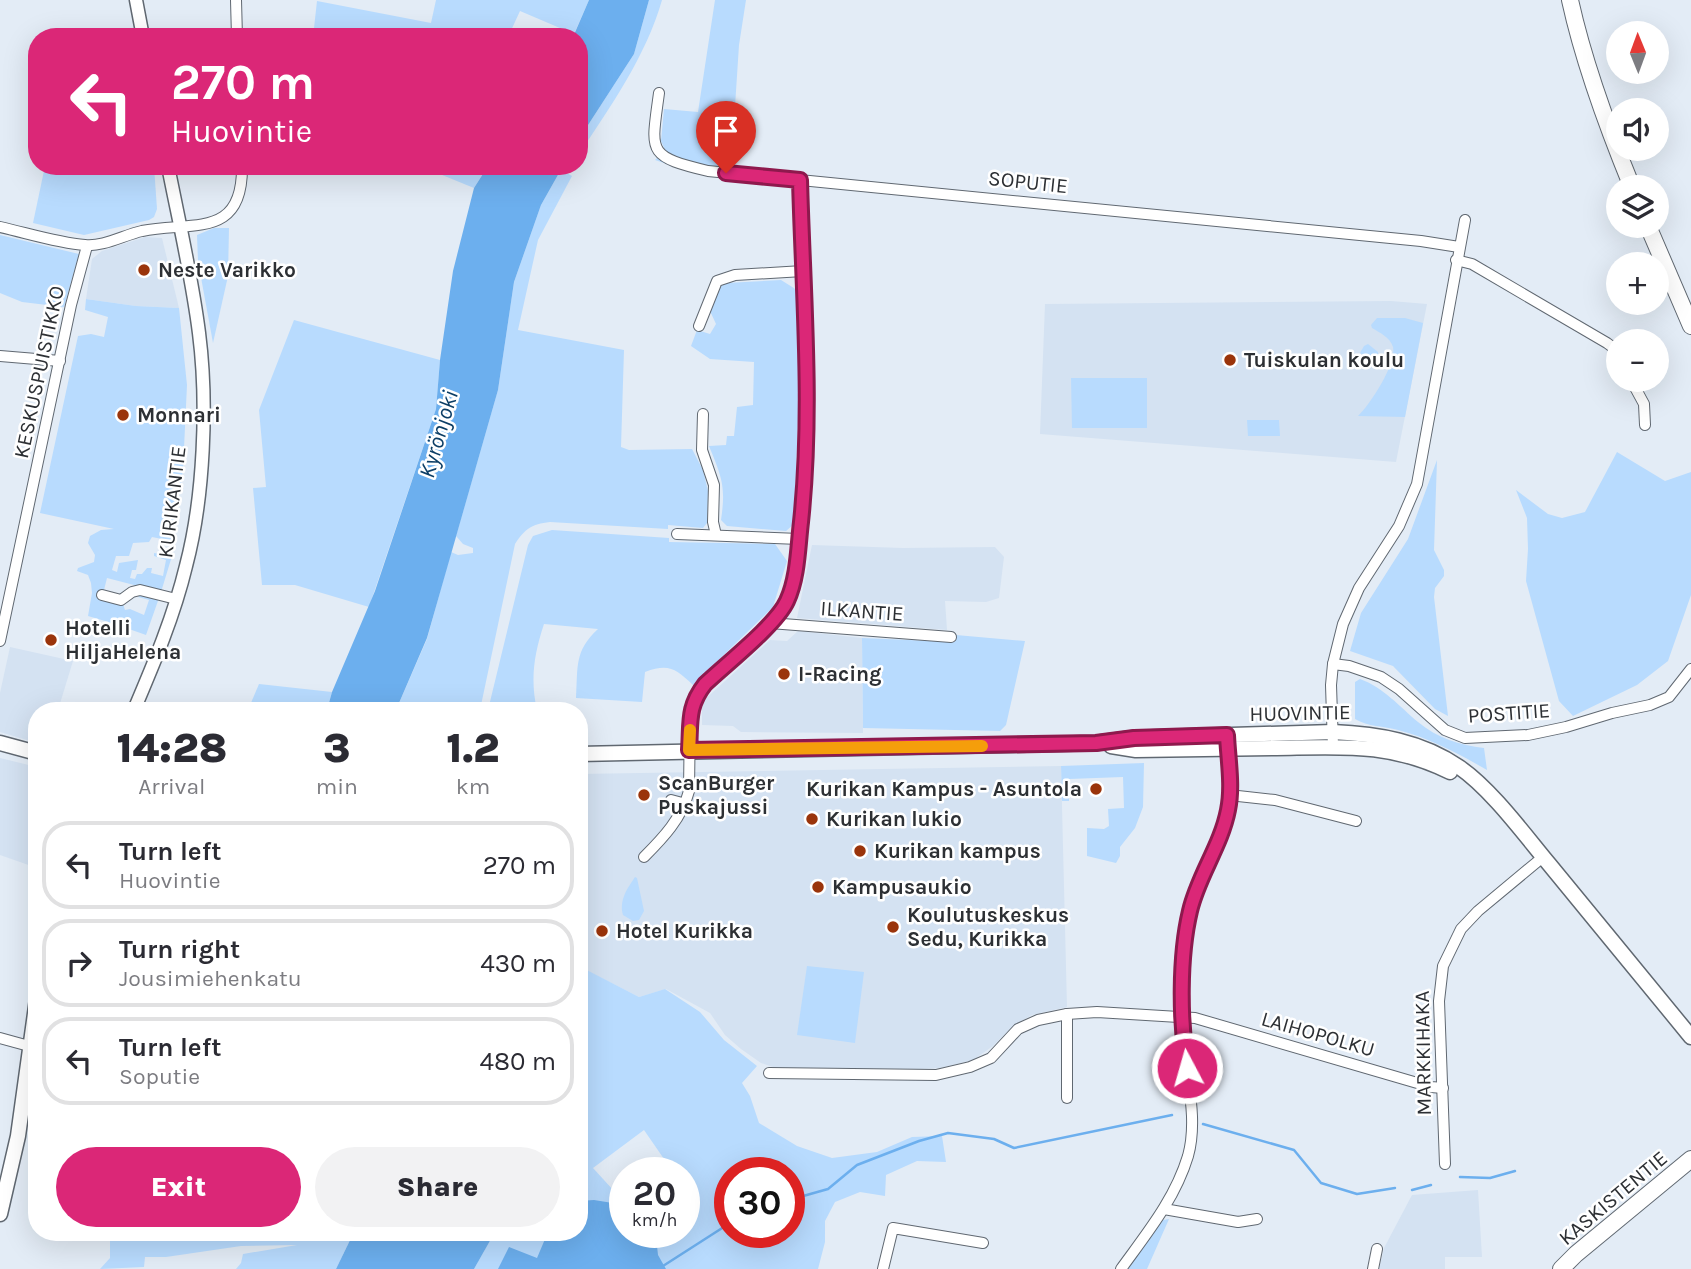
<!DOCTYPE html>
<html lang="en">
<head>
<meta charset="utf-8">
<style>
  :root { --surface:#fff; --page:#f2f2f3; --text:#2b2b33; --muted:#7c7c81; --line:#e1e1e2; --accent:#db2777 }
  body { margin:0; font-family:Karla,sans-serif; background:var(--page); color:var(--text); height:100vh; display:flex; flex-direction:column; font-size:26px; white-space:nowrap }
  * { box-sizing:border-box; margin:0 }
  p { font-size:23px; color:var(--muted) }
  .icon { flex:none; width:38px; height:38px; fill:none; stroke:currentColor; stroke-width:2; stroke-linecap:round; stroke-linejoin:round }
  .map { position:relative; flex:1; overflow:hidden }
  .sheet { position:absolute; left:28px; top:702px; width:560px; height:539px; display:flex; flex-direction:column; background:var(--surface); border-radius:28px; box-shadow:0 7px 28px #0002 }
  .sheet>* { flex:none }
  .banner { position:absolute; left:28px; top:28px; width:560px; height:147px; border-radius:28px; box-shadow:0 7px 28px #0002; background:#db2777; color:#fff; overflow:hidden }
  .needle { width:46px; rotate:359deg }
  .buttons { position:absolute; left:1606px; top:21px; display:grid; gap:14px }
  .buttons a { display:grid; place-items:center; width:63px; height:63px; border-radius:50%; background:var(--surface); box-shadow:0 7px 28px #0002; font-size:35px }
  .speed { position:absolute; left:609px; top:1157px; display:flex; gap:14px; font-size:35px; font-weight:700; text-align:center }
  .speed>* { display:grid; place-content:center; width:91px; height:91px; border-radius:50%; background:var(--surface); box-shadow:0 7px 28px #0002; line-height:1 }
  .speed small { font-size:18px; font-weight:400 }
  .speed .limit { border:10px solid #d22; background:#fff; color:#111 }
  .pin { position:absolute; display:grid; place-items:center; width:60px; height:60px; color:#fff; margin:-72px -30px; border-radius:50% 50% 50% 0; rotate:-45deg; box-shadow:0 0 7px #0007 }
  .pin .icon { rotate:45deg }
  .me { position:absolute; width:77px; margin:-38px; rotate:354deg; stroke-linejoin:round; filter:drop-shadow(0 0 5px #0008) }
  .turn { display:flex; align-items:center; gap:24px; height:147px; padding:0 28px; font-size:32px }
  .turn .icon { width:91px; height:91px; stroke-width:2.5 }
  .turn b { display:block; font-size:49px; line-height:60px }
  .eta { display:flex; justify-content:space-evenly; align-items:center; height:119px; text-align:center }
  .eta b { font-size:42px; font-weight:800; line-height:49px }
  .button { display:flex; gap:14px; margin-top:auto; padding:14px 28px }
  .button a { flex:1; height:80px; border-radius:42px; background:var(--accent); color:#fff; font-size:28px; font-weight:800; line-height:80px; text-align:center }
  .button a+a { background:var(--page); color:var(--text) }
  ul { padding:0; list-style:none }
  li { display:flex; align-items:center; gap:21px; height:88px; margin:0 14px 10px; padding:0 14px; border:4px solid var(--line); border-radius:28px }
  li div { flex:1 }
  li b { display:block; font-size:26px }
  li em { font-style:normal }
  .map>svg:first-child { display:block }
</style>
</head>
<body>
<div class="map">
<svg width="1691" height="1269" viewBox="0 0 1691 1269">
  <rect width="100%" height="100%" fill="#e3ecf6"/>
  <g fill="#d4e2f2">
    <path d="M145,237L162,238L179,308L136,306L86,299L92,259L102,251Z"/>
    <path d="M1391,301L1427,304L1396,462L1040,434L1045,304Z"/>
    <path d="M812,545L903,548L995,547L1004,557L999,598L986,602L945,601L947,630L797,618Z"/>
    <path d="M798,631L862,638L863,733L741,732L733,726L702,725V702L770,640L787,641Z"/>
    <path d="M10,647L73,661L58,710H37V743L0,732V693Z"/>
    <path d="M0,758L37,767V868L0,855Z"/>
    <path d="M1061,766L1067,1007L1032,1015L1012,1027L993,1046L973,1060L940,1068L903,1070L776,1068L761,1063L741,1049L725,1035L710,1013L666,989L639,997L580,967L579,774Z"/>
    <path d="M1478,1190L1482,1257H1445V1269H1379L1384,1248L1412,1195Z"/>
  </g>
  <g fill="#b8dbfe" fill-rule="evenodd">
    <path d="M436,0H589L574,34L520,11L508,37H313L317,1L431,23Z"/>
    <path d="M649,0H662C646,56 611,106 579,154V139L634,54Z"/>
    <path d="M715,0H746L739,45L731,168L726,177L685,170L655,160L665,150L661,141L664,109L698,112Z"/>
    <path d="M45,166H154L157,209L154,217L149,220L84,235L33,223Z"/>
    <path d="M420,166H488L474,188Z"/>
    <path d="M563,166H571L567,173L572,176L538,240L518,330L624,350L621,447L629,450L692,449L703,470L708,491L707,523L703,528L668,525V529L550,522C531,524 525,529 515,544L480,710H396L427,639L451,552L458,555L473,553V548L463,544L456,536L498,390L514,282L541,205Z"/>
    <path d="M214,228H229L228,276L213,343L198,261L197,235Z"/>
    <path d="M0,235L79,254L64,307L22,302L0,293Z"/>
    <path d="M781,280L797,290L799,394L794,524L786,531L727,526L721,520C726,486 722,478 709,446L726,445L727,436H734L737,407L753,405L754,362L710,359L691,346L697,330L710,334L716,324L710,311L717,289L726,283Z"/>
    <path d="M86,299L136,306L179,308L187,385L183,469L172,541L152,537L149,542L133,543L129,556H116L112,570L117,572L119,563L138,560L136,570H132L130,578L135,579L137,574H142L147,568H152L151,573L163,576L166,560L154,556V553L172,556L161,592L107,578L103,594L123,604L125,610L130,609L144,615L149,600L138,597L141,595L159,598L146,635L129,629L130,623L124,621L122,626L88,616L92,593L91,583L88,575L77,571L78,568L94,562L95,555L88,543L90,536L101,530L114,529L40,513L78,336L91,334L104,337L108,317L85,310Z"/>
    <path d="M1377,318H1405L1423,323L1405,417L1358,416C1370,405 1397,363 1393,347C1390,337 1380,333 1372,328L1371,325Z"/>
    <path d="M294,320L440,360L436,409L369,607L295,585H262L253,488L266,487L259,410Z"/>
    <path d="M1368,344L1378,352L1377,363L1360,353L1364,346Z"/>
    <path d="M1071,378H1147V428H1072Z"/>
    <path d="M1279,420L1280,436H1248L1247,420Z"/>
    <path d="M1617,452L1665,481L1691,472V595L1668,661L1637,685L1573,716L1559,701L1526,581L1528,549L1527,518L1516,490L1548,514L1562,518L1585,512Z"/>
    <path d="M1437,460L1434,550L1444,570V576L1435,588L1434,597L1448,716L1435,709L1393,666L1350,651L1361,613L1408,539Z"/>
    <path d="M552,530L669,538V542L775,544L787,561L773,607L693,685C676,669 669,663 645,672L642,702L576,698C578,667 574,651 598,629L544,624C534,654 530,680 537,710H488L528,545L533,536Z"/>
    <path d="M956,635L1025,641L1006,725L1000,731L863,728L862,638L955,642Z"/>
    <path d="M1360,679C1383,687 1400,707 1418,722C1437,738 1460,745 1484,748L1487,770C1459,754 1430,738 1398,730C1384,726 1368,727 1355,719V682Z"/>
    <path d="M259,684L332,692L327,710H248Z"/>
    <path d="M1144,763L1143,807L1135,828L1120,847V856L1116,863L1087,856V828L1104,829L1109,826L1108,809L1124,808L1123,777L1069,779V801H1062L1061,766Z"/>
    <path d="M635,877L637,878L644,911L639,920L633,921L623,915C619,900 627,889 635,877Z"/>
    <path d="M579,966L639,997L665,989L700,1012L724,1040L757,1066L742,1083L750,1096L759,1123L797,1146L832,1158L877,1152L912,1137L942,1136L946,1162L917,1161L886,1175L885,1196L860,1192L835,1202L825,1221V1242L818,1269H474L495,1232H579ZM644,1130L673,1172H684V1188L690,1196L684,1201V1232H625V1203L593,1168ZM730,1172H789V1232H730Z"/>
    <path d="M807,966L864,972L855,1043L797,1035Z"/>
    <path d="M1169,1219L1147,1269H1128L1163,1220Z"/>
    <path d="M110,1232H354L336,1269H236L241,1263L243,1254L297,1245L241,1246L166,1257H145L144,1267L100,1269L110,1258Z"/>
  </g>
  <g fill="#6cafee">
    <path d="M589,0H649L634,54L579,139V37H573Z"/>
    <path d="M488,166H563L541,205L514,282L498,390L427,638L396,710H327L332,692L375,591L436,409L440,360L453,271L474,188Z"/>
    <path d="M594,1200L625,1205V1232H645L657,1246L658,1255L666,1269H498L509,1247L537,1258L548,1232H579V1201Z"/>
    <path d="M354,1232H495L474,1269H336Z"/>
  </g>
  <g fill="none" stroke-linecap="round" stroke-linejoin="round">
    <g stroke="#6cafee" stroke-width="2.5">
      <path d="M1203,1124L1294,1150L1321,1183L1357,1194L1395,1188"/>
      <path d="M1460,1177L1490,1178L1515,1171"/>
      <path d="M1412,1190L1431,1185"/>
      <path d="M789,1200L828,1189L857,1165L919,1141L948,1133L994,1139L1014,1148L1172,1115"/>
      <path d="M663,1266L730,1223"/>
    </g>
    <defs>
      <g id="minor">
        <path d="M236,0L237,37"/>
        <path d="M659,93C651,153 646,156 708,171L1421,241L1459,247"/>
        <path d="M0,227C27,233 58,243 85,245C103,247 124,235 142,231C193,221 243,239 242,166"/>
        <path d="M1456,260L1472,264L1607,343L1619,352"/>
        <path d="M699,326L717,281L735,275L803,271"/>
        <path d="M0,356L60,361"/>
        <path d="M1631,380L1644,404L1645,425"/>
        <path d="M703,414L702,450L714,485L713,522L716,535"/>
        <path d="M677,534L799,539"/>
        <path d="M102,595L121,600L132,592L140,590L176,599"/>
        <path d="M770,623L951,637"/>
        <path d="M0,641L71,305L87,246"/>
        <path d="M1333,664L1349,666L1381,677L1399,689L1445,730L1465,738L1528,735L1566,727L1612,713L1650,705L1669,697L1691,669"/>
        <path d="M1333,746L1331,685L1333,664L1343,624L1359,588L1399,526L1417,484L1465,220"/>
        <path d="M1229,795L1275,800L1356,821"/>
        <path d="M671,800L686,804"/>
        <path d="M644,857C663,838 682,818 689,791L690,711L696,695L779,613C797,586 797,553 801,521C813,408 804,294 800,180"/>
        <path d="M0,1038L29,1046"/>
        <path d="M769,1073L936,1075L970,1067L991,1058L1018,1029L1038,1020L1067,1014L1097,1012L1195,1018L1431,1087L1443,1088"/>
        <path d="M1067,1098V1014"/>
        <path d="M1445,1164L1439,1001L1443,966L1461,929L1478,911L1543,857"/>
        <path d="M1164,1209L1238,1222L1257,1219"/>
        <path d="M883,1269L893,1228L983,1243"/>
        <path d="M1121,1269C1147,1233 1175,1199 1188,1156C1198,1120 1187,1081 1184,1045C1180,1009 1181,970 1186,934C1191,889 1221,853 1229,809C1232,788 1228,766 1227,746"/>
        <path d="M1373,1269L1377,1249"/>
      </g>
      <g id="tertiary">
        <path d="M136,0L143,37"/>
        <path d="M134,710C154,663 174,616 186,566C204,498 208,403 199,333C192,277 179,222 168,166"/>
      </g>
      <g id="secondary">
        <path d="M0,743L37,753"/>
        <path d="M1111,746L1136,750C1183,749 1230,749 1276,748C1341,747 1390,742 1450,772"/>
        <path d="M579,754L1096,743L1134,738L1333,732C1378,734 1421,741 1459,767C1491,789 1524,834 1549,864C1596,922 1644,979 1691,1037"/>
        <path d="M0,1214L18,1136L37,999"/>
      </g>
      <path id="primary" d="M1561,1269L1576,1254L1691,1159"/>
      <g id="trunk">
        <path d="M1570,0C1584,64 1607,126 1632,187"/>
        <path d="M1648,226L1691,326"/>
      </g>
    </defs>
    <use href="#minor" stroke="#606871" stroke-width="12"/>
    <use href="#tertiary" stroke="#606871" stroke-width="15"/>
    <use href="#secondary" stroke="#606871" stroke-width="17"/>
    <use href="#primary" stroke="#606871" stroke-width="18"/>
    <use href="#trunk" stroke="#606871" stroke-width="18"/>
    <use href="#minor" stroke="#fff" stroke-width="10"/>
    <use href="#tertiary" stroke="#fff" stroke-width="12"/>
    <use href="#secondary" stroke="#fff" stroke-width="14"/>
    <use href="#primary" stroke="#fff" stroke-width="16"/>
    <use href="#trunk" stroke="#fff" stroke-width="16"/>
  </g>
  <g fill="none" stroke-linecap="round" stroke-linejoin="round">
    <defs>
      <path id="route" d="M726,173L800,180C803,294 813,408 801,522C798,547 798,577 787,601C776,625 726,664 705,684C687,707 691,723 689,750L1096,743L1134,738L1227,735C1228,759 1233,786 1228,810C1221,846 1198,876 1190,911C1179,957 1180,1021 1187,1068"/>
    </defs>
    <use href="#route" stroke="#8e194d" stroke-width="18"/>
    <use href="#route" stroke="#db2777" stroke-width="12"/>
    <path stroke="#f59e0b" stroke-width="12" d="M690,730L689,750L982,746"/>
  </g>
  <g fill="#9a340b" stroke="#fff" stroke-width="2.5">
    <circle cx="144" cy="270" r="7"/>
    <circle cx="1230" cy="360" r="7"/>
    <circle cx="123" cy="415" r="7"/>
    <circle cx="51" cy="640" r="7"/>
    <circle cx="784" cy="674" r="7"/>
    <circle cx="1096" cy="789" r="7"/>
    <circle cx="644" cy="795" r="7"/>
    <circle cx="812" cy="819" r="7"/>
    <circle cx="860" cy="851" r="7"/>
    <circle cx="818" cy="887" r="7"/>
    <circle cx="893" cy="927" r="7"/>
    <circle cx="602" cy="931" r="7"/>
  </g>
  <g text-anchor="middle" stroke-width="5" stroke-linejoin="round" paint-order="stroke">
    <g font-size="21" fill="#2d3034" stroke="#fff">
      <text transform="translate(1028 182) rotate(6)" y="7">SOPUTIE</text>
      <text transform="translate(39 372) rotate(-78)" y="7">KESKUSPUISTIKKO</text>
      <text transform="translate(172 502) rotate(-83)" y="7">KURIKANTIE</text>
      <text transform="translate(862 611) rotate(4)" y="7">ILKANTIE</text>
      <text transform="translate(1300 713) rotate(-1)" y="7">HUOVINTIE</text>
      <text transform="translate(1509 713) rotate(-4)" y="7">POSTITIE</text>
      <text transform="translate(1318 1034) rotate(16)" y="7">LAIHOPOLKU</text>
      <text transform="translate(1423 1053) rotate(-91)" y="7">MARKKIHAKA</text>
      <text transform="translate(1613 1198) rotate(-40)" y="7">KASKISTENTIE</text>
    </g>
    <g font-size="21" font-weight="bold" fill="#2d3034" stroke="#fff" text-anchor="start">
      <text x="158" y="277">Neste Varikko</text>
      <text x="1244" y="367">Tuiskulan koulu</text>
      <text x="137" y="422">Monnari</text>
      <text x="65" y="635">Hotelli<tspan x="65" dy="24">HiljaHelena</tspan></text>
      <text x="798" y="681">I-Racing</text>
      <text x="658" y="790">ScanBurger<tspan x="658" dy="24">Puskajussi</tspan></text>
      <text x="1082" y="796" text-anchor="end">Kurikan Kampus - Asuntola</text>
      <text x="826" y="826">Kurikan lukio</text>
      <text x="874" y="858">Kurikan kampus</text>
      <text x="832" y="894">Kampusaukio</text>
      <text x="907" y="922">Koulutuskeskus<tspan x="907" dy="24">Sedu, Kurikka</tspan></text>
      <text x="616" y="938">Hotel Kurikka</text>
    </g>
    <g font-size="23" font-style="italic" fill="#0c3e66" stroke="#fff">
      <text transform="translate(438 434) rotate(-74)" y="8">Kyrönjoki</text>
    </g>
  </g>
</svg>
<div class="buttons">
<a><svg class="needle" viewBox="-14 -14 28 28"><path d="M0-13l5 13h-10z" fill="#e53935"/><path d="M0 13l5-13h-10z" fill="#7c7c81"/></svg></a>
<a><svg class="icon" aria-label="sound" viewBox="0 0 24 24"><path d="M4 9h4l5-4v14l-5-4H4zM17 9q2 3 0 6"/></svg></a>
<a><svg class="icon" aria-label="layers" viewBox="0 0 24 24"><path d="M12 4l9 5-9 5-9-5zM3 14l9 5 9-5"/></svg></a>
<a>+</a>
<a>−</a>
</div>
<div class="speed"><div>20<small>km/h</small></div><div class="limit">30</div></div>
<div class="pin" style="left:726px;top:173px;background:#d93025"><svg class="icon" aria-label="arrive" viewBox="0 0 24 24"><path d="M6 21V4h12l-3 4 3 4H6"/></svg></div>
<svg class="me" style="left:1187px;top:1068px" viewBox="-20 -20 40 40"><circle r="17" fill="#db2777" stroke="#fff" stroke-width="3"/><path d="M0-11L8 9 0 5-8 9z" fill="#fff"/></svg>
<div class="banner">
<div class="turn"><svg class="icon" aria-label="left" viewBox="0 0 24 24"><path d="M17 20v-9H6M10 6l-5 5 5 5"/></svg><div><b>270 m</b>Huovintie</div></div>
</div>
<section class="sheet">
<div class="eta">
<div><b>14:28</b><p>Arrival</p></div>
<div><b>3</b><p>min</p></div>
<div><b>1.2</b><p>km</p></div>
</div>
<ul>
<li><svg class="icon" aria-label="left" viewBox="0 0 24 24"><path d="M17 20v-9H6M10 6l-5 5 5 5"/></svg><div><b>Turn left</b><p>Huovintie</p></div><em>270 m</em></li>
<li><svg class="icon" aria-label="right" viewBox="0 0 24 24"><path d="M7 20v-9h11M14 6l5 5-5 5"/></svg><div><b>Turn right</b><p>Jousimiehenkatu</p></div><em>430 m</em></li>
<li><svg class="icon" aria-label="left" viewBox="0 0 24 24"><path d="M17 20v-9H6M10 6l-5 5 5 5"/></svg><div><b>Turn left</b><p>Soputie</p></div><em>480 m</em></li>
</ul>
<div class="button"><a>Exit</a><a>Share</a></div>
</section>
</div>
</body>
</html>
